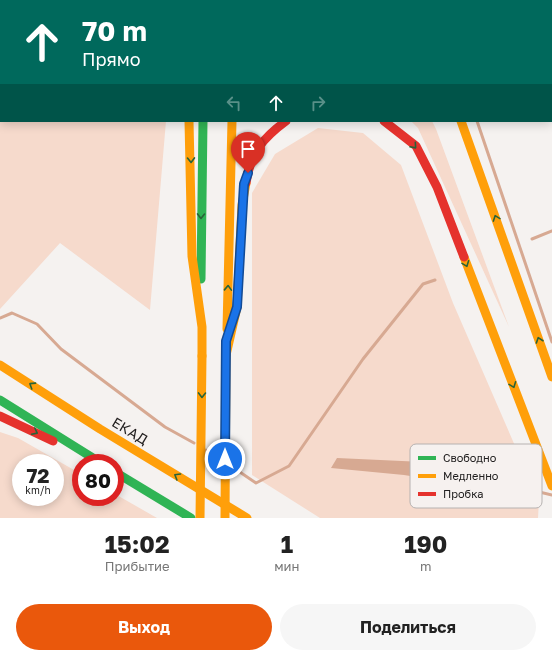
<!DOCTYPE html>
<html lang="ru">
<head>
<meta charset="utf-8">
<style>
  :root { --surface:#fff; --page:#f6f6f6; --text:#222; --muted:#767676; --accent:#ea580c }
  body { margin:0; font-family:"Golos Text",sans-serif; background:var(--page); color:var(--text); height:100vh; display:flex; flex-direction:column; font-size:15px; white-space:nowrap }
  * { box-sizing:border-box; margin:0 }
  p { font-size:13px; color:var(--muted) }
  .icon { flex:none; width:22px; height:22px; fill:none; stroke:currentColor; stroke-width:2; stroke-linecap:round; stroke-linejoin:round }
  .map { position:relative; height:518px; overflow:hidden }
  .sheet { display:flex; flex-direction:column; background:var(--surface); flex:1 }
  .sheet>* { flex:none }
  .top-card { position:absolute; left:0px; top:0px; width:552px; height:122px; box-shadow:0 2px 10px #0003; background:#00695c; color:#fff; overflow:hidden }
  .speed { position:absolute; left:12px; top:454px; display:flex; gap:8px; font-size:20px; font-weight:700; text-align:center }
  .speed>* { display:grid; place-content:center; width:52px; height:52px; border-radius:50%; background:var(--surface); box-shadow:0 2px 10px #0003; line-height:1 }
  .speed small { font-size:10px; font-weight:400 }
  .speed .limit { border:6px solid #d22; background:#fff; color:#111 }
  .pin { position:absolute; display:grid; place-items:center; width:34px; height:34px; color:#fff; margin:-41px -17px; border-radius:50% 50% 50% 0; rotate:-45deg; box-shadow:0 0 4px #0007 }
  .pin .icon { rotate:45deg }
  .me { position:absolute; width:44px; margin:-22px; rotate:0deg; stroke-linejoin:round; filter:drop-shadow(0 0 3px #0008) }
  .turn { display:flex; align-items:center; gap:14px; height:84px; padding:0 16px; font-size:18px }
  .turn .icon { width:52px; height:52px; stroke-width:2.5 }
  .turn b { display:block; font-size:28px; line-height:34px }
  .lanes { display:flex; align-items:center; height:38px; padding:0 16px; background:#0003; justify-content:center; gap:20px; direction:ltr }
  .lanes .off { opacity:.35 }
  .eta { display:flex; justify-content:space-evenly; align-items:center; height:68px; text-align:center }
  .eta b { font-size:24px; font-weight:700; line-height:28px }
  .cta { display:flex; gap:8px; margin-top:auto; padding:8px 16px }
  .cta a { flex:1; height:46px; border-radius:24px; background:var(--accent); color:#fff; font-size:16px; font-weight:700; line-height:46px; text-align:center }
  .cta a+a { background:var(--page); color:var(--text) }
  .map>svg:first-child { display:block }
</style>
</head>
<body>
<div class="map">
<svg width="552" height="518" viewBox="0 0 552 518">
  <rect width="100%" height="100%" fill="#f5f2f0"/>
  <g fill="#f6dacc" fill-rule="evenodd">
    <path d="M0,26L1,121H166L150,310L60,243L0,309Z"/>
    <path d="M411,121H432L436,129L509,327L418,128Z"/>
    <path d="M318,128L363,133L401,165L453,303L539,501L538,518H320L252,475V193L275,154Z"/>
    <path d="M0,432L18,438L81,474V497H115V494L157,518H0ZM21,463H55V497H21Z"/>
  </g>
  <path fill="#d7a992" d="M337,458L445,463L526,482L534,496L404,475L331,468Z"/>
  <g fill="none" stroke-linecap="round" stroke-linejoin="round">
    <g stroke="#d7a992" stroke-width="3">
      <path d="M426,0V1"/>
      <path d="M477,121L552,342"/>
      <path d="M532,239L552,231"/>
      <path d="M0,318L12,313L37,324L61,349L165,427L194,443"/>
      <path d="M206,450L218,458"/>
      <path d="M231,466L256,483L289,466L363,359L423,284L435,280"/>
      <path d="M531,490L552,495"/>
    </g>
    <g stroke="#30b455" stroke-width="9">
      <path d="M409,0L410,1"/>
      <path d="M201,279L203,121"/>
      <path d="M0,400L101,463"/>
      <path d="M115,472L191,518"/>
    </g>
    <g stroke="#ff9f0a" stroke-width="9">
      <path d="M233,0V1"/>
      <path d="M189,121L192,256L202,327V356"/>
      <path d="M461,121L552,377"/>
      <path d="M464,257L552,486"/>
      <path d="M227,329L232,121"/>
      <path d="M226,355L237,307L242,205L246,183"/>
      <path d="M0,365L100,429L247,518"/>
    </g>
    <g stroke="#e5322d" stroke-width="9">
      <path d="M83,0L89,1"/>
      <path d="M204,0V1"/>
      <path d="M5,1L9,0"/>
      <path d="M384,121L416,146L437,187L464,257"/>
      <path d="M246,183C250,153 263,138 286,121"/>
      <path d="M0,416L53,441"/>
    </g>
    <g stroke="#ff9f0a" stroke-width="9">
      <path d="M200,518L202,356"/>
      <path d="M225,518L226,355"/>
    </g>
  </g>
  <defs><path id="oneway-chevron" d="M-2-3.5L2.5 0L-2 3.5" fill="none" stroke-width="1.6" stroke-linecap="round" stroke-linejoin="round"/></defs>
  <g stroke="#286338">
    <use href="#oneway-chevron" transform="translate(414 146) rotate(49)"/>
    <use href="#oneway-chevron" transform="translate(191 160) rotate(89)"/>
    <use href="#oneway-chevron" transform="translate(201 216) rotate(91)"/>
    <use href="#oneway-chevron" transform="translate(496 218) rotate(-110)"/>
    <use href="#oneway-chevron" transform="translate(466 264) rotate(69)"/>
    <use href="#oneway-chevron" transform="translate(228 288) rotate(-88)"/>
    <use href="#oneway-chevron" transform="translate(539 340) rotate(-109)"/>
    <use href="#oneway-chevron" transform="translate(32 385) rotate(-147)"/>
    <use href="#oneway-chevron" transform="translate(513 385) rotate(69)"/>
    <use href="#oneway-chevron" transform="translate(202 395) rotate(91)"/>
    <use href="#oneway-chevron" transform="translate(35 432) rotate(27)"/>
    <use href="#oneway-chevron" transform="translate(177 476) rotate(-149)"/>
  </g>
  <g fill="none" stroke-linecap="round" stroke-linejoin="round">
    <defs>
      <path id="route" d="M225,459L226,341L237,307L244,184L248,173"/>
    </defs>
    <use href="#route" stroke="#114b97" stroke-width="10"/>
    <use href="#route" stroke="#1a73e8" stroke-width="7"/>
  </g>
  <g text-anchor="middle" stroke-width="3" stroke-linejoin="round" paint-order="stroke">
    <g font-size="14" fill="#222020" stroke="#f6f1ef">
      <text transform="translate(130 431) rotate(31)" y="5">ЕКАД</text>
    </g>
  </g>
  <rect x="410" y="444" width="132" height="64" rx="6" fill="#f6f1ef" stroke="#b6b2b1" stroke-width="1"/>
  <rect x="418" y="456" width="18" height="4" fill="#30b455"/>
  <rect x="418" y="474" width="18" height="4" fill="#ff9f0a"/>
  <rect x="418" y="492" width="18" height="4" fill="#e5322d"/>
  <g font-size="11" fill="#222020">
    <text x="443" y="462">Свободно</text>
    <text x="443" y="480">Медленно</text>
    <text x="443" y="498">Пробка</text>
  </g>
</svg>
<div class="speed"><div>72<small>km/h</small></div><div class="limit">80</div></div>
<div class="pin" style="left:248px;top:173px;background:#d93025"><svg class="icon" aria-label="arrive" viewBox="0 0 24 24"><path d="M6 21V4h12l-3 4 3 4H6"/></svg></div>
<svg class="me" style="left:225px;top:459px" viewBox="-20 -20 40 40"><circle r="17" fill="#1a73e8" stroke="#fff" stroke-width="3"/><path d="M0-11L8 9 0 5-8 9z" fill="#fff"/></svg>
<div class="top-card">
<div class="turn"><svg class="icon" aria-label="ahead" viewBox="0 0 24 24"><path d="M12 20V5M6 11l6-6 6 6"/></svg><div><b>70 m</b>Прямо</div></div>
<div class="lanes"><svg class="icon off" aria-label="left" viewBox="0 0 24 24"><path d="M17 20v-9H6M10 6l-5 5 5 5"/></svg><svg class="icon" aria-label="ahead" viewBox="0 0 24 24"><path d="M12 20V5M6 11l6-6 6 6"/></svg><svg class="icon off" aria-label="right" viewBox="0 0 24 24"><path d="M7 20v-9h11M14 6l5 5-5 5"/></svg></div>
</div>
</div>
<section class="sheet">
<div class="eta">
<div><b>15:02</b><p>Прибытие</p></div>
<div><b>1</b><p>мин</p></div>
<div><b>190</b><p>m</p></div>
</div>
<div class="cta"><a>Выход</a><a>Поделиться</a></div>
</section>
</body>
</html>
